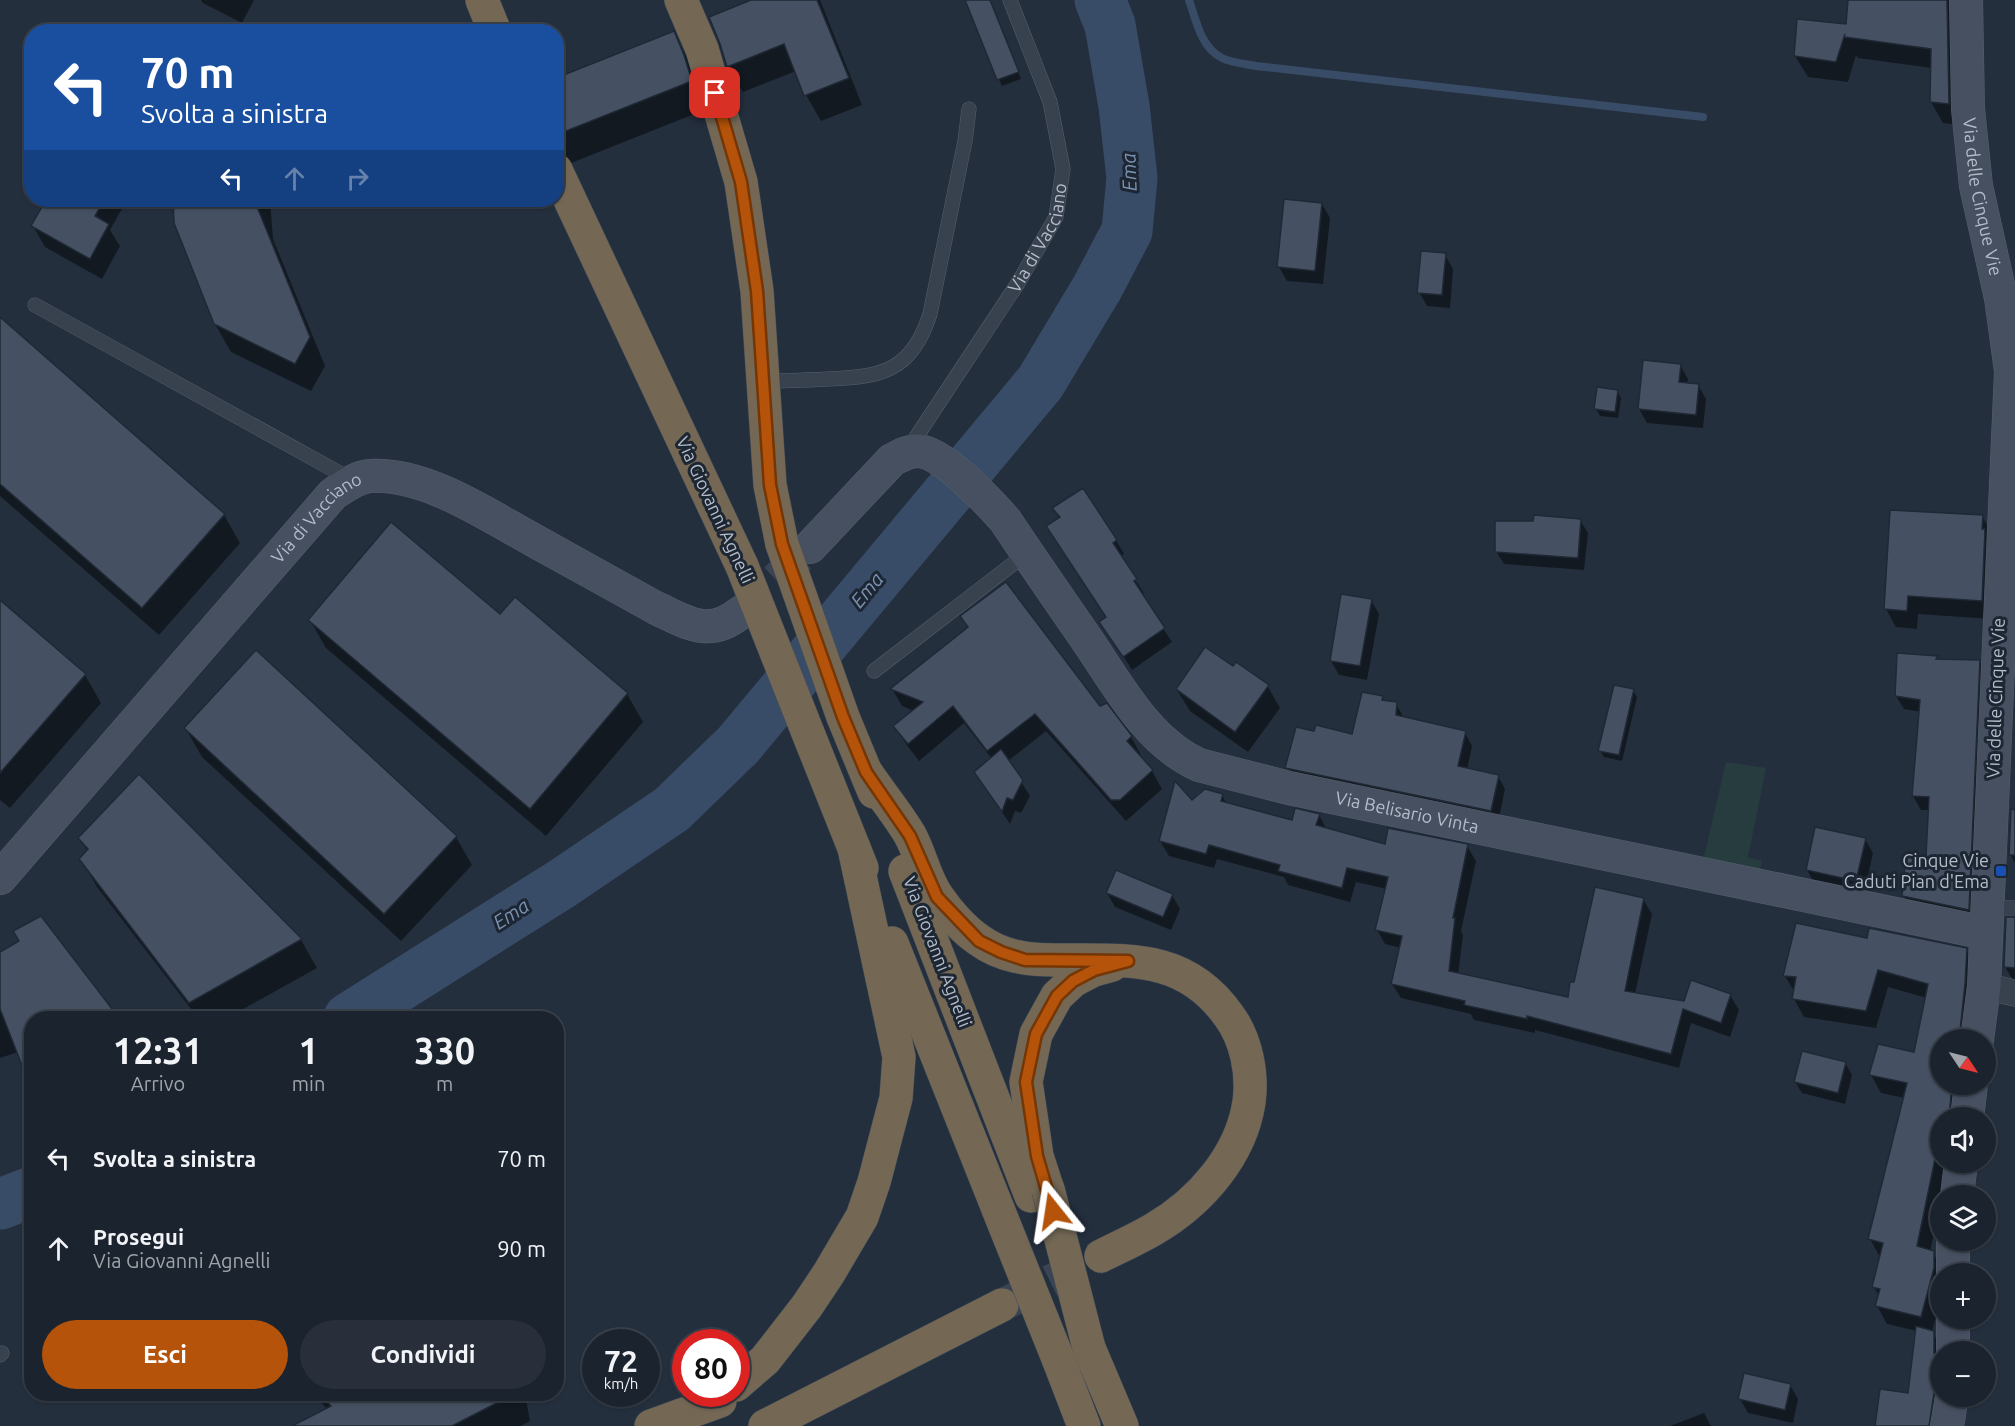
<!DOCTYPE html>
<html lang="it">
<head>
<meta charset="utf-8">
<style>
  :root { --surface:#1b232e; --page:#282f3a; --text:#f1f3f6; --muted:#a0a4aa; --line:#39404a; --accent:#b45309 }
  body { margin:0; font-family:Ubuntu,sans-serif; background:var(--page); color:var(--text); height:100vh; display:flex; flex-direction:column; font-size:22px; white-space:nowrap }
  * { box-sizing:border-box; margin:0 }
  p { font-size:20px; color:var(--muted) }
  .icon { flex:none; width:33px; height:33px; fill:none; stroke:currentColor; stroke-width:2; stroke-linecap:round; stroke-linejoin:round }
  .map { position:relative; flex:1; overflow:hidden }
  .panel { position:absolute; left:24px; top:1011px; width:540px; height:390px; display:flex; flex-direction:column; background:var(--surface); border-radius:24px; box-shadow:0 2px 4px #0004,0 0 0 2px var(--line) }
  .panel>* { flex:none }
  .guide { position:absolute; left:24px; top:24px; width:540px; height:183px; border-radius:24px; box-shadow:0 2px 4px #0004,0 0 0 2px var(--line); background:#1a4fa0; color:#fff; overflow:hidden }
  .needle { width:39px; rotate:125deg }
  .fabs { position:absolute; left:1930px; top:1029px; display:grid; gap:12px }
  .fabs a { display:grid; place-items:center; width:66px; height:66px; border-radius:50%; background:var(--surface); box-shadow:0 2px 4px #0004,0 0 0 2px var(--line); font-size:30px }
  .speed { position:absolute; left:582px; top:1329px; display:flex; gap:12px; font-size:30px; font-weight:700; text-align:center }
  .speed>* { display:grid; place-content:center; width:78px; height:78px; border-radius:50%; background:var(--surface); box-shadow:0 2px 4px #0004,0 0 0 2px var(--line); line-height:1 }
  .speed small { font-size:15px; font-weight:400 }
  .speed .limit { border:9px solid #d22; background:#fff; color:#111 }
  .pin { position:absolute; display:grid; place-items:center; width:51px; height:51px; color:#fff; margin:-26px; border-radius:12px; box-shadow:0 3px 9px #0006 }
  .me { position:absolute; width:66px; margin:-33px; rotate:345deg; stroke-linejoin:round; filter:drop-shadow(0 0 4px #0008) }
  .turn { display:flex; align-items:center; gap:21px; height:126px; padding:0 18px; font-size:27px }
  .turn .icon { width:78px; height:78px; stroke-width:2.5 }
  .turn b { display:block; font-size:42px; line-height:51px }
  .lanes { display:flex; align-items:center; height:57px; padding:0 18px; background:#0003; justify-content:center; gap:30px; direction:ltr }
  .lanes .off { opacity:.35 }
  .eta { display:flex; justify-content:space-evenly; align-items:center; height:102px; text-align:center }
  .eta b { font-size:36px; font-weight:700; line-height:42px }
  .button { display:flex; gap:12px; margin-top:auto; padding:12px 18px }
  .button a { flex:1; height:69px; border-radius:36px; background:var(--accent); color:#fff; font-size:24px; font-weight:700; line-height:69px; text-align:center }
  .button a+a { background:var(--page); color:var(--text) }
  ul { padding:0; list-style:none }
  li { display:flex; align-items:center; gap:18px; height:90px; padding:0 18px }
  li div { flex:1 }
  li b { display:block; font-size:22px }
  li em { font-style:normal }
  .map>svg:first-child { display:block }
</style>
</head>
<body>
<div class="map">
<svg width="2015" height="1426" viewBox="0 0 2015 1426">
  <rect width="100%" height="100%" fill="#242f3e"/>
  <path fill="#263c3f" d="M1726,762L1766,768L1748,857L1762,861L1760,871L1704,857Z"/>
  <g fill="#0007">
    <path d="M201,0H254L242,23L203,3Z"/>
    <path d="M755,0H820L862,105L821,121L806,95L796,71L743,92L728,66Z"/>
    <path d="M966,0H989L1021,79L1002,86Z"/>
    <path d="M1850,0H1965L1960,125L1943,123L1931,102L1932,68L1858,58L1856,55L1848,82L1808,77L1795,56L1847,26Z"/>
    <path d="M673,33L689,61L707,109L556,169V80Z"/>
    <path d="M47,200H127L110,230L120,246L102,279L45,247L33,226Z"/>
    <path d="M174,200H270L273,239L325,366L311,391L231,352L215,324L176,222Z"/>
    <path d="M1322,204L1330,218L1323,284L1287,281L1279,267Z"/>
    <path d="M1445,255L1453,269L1450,308L1427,306L1419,292Z"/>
    <path d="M0,319L224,515L240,543L159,635L0,496Z"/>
    <path d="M1680,365L1688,379L1687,384L1698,385L1706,399L1703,428L1647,423L1639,409Z"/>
    <path d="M1617,391L1621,398L1618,418L1600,416L1596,409Z"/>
    <path d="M1054,508L1116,540L1124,554L1120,557L1144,593L1141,595L1172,642L1132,670L1110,635L1107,618Z"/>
    <path d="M1982,516L1993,535L1992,619L1918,614L1917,629L1896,627L1886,609Z"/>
    <path d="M1580,520L1588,533L1584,570L1504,564L1496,551Z"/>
    <path d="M515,599L627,694L643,722L546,836L326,648L310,620L500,616Z"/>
    <path d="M1371,600L1379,614L1367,680L1339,675L1331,661Z"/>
    <path d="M0,602L85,675L101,703L10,808L0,800Z"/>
    <path d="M962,617L1100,708L1106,705L1131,737L1141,755L1139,757L1152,771L1162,789L1126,821L1046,731L1008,761L1030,796L1021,813L1015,811L1010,824L975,772L992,759L964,723L919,761L906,744L895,726L914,711L902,706L892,689L968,628Z"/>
    <path d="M1899,655L1937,657L1939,661L1979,662L1987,675L1976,923L1912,910L1904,896L1928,858L1930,810H1921L1913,796L1921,712L1904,709L1896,696Z"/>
    <path d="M1233,669L1268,687L1280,708L1248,752L1190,711L1177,690Z"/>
    <path d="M1633,690L1637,697L1622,761L1604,757L1600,751Z"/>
    <path d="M1382,697L1384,702L1396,704L1404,718L1465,733L1472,746L1467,770L1498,776L1505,789L1498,823L1294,780L1287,767L1315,733L1354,736Z"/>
    <path d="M186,729L456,837L472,865L401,941L202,757Z"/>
    <path d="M139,777L301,940L317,968L227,1018H198L97,887L81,859L88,852L80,838Z"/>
    <path d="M1222,795L1227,804L1293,822L1319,815L1327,830L1386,845L1467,846L1476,861L1461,931L1463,935L1458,975L1569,999L1575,984L1643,899L1652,914L1635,994L1685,1003L1730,995L1739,1010L1730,1037L1691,1023L1679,1068L1535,1030V1033L1474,1020L1471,1014L1401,998L1392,984L1401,948L1385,944L1377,930L1387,889L1356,882L1350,902L1288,885L1284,877L1217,859L1214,868L1169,856L1160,841L1192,802Z"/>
    <path d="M2015,811V863L2010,854Z"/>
    <path d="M1865,839L1873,853L1864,894L1815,884L1807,870Z"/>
    <path d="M1107,893L1172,895L1180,909L1171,930L1115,907Z"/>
    <path d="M40,918L117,1018H32V1087L18,1052L0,1058V953L21,942Z"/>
    <path d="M2015,918V983L2005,967Z"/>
    <path d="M1868,939L1966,950L1976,968L1970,1040H1941V1084H1969L1960,1118H1941V1162H1948L1930,1252L1933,1253L1944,1271L1941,1274V1297L1932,1332L1944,1352H1941L1943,1426H1876L1910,1395L1917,1331L1887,1324L1877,1306L1879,1296L1874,1287L1880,1257L1870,1239L1905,1098L1881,1093L1871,1075L1915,1053L1927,998L1888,987L1876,1028L1804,1017L1794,999L1795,993L1785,976Z"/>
    <path d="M1845,1063L1852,1075L1845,1104L1802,1093L1795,1082Z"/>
    <path d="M1790,1385L1798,1399L1793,1423L1748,1413L1740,1399Z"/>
    <path d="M87,1394H104L91,1400Z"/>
    <path d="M313,1394H525L530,1421L521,1426H295L327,1409Z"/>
    <path d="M1704,1413L1711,1426H1670Z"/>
  </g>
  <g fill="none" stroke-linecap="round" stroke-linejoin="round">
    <path stroke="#394c67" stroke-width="8" d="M1189,0C1196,20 1201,48 1222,58C1232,63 1246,64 1256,66L1703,117"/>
    <g stroke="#394c67" stroke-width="51">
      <path d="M349,1018L563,883L672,809L738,745L1040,383L1097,288L1127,231L1132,178L1124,106L1110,25L1100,0"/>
      <path d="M0,1204L32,1192"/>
    </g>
  </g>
  <g fill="#455162" stroke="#1f2835" stroke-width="1.5">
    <path d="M751,0H817L849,78L804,96L784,44L727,67L720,44L709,17Z"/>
    <path d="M965,0H990L1019,72L997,80Z"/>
    <path d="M1848,0H1947L1949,104L1930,102L1931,49L1844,37L1845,34L1836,62L1794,56L1797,19L1846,24Z"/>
    <path d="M674,31L684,55L692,81L556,135V78Z"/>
    <path d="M1284,199L1322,203L1315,271L1277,267Z"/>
    <path d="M46,200H104L95,216L109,224L90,259L31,226Z"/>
    <path d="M173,200H257L258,209L310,337L295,364L214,324L174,223Z"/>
    <path d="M1421,251L1446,253L1442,295L1417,293Z"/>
    <path d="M0,317L225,514L142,608L0,484Z"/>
    <path d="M1643,360L1681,364L1679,382L1699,384L1696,415L1638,409Z"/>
    <path d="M1597,387L1618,390L1615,412L1594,409Z"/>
    <path d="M1083,488L1117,540L1113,543L1137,579L1134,581L1165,628L1123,657L1099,622L1106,617L1046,526L1060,517L1052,508Z"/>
    <path d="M1890,510L1983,515L1982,529H1985L1982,601L1908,596L1907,611L1884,609Z"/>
    <path d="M1534,515L1581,519L1578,558L1495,552V521H1533Z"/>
    <path d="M391,522L500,614L515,597L628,693L530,809L308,620Z"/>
    <path d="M1006,582L1100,706L1107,703L1132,736L1127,741L1153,770L1120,800H1111L1035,714L987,751L953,706L908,744L893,726L923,702L890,689L968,627L960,616Z"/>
    <path d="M1341,594L1372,599L1360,666L1330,661Z"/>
    <path d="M0,600L86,674L0,773Z"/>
    <path d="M1205,647L1233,666L1236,662L1269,685L1235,732L1176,689Z"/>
    <path d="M256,650L457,836L384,914L184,728Z"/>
    <path d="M1897,653L1938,656L1936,659L1980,660L1969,910L1902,896L1906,856H1926L1929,797L1912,796L1920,700L1895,696Z"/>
    <path d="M1614,685L1634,689L1619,755L1598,751Z"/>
    <path d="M1362,692L1383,696L1382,700L1397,702L1396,715L1466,731L1458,766L1499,775L1491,811L1285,768L1296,727L1314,731L1316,725L1352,734Z"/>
    <path d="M1001,749L1023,780L1013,800L1007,798L1002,812L974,772Z"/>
    <path d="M139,774L302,939L189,1003L79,859L88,849L78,838Z"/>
    <path d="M1175,781L1192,800L1205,789L1223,794L1221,801L1292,820L1295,808L1320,814L1316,825L1385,844L1388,828L1468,844L1453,918H1455L1449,971L1568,997L1570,982H1574L1595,887L1644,898L1625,991L1684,1001L1691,980L1731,994L1721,1023L1683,1009L1671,1054L1527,1016V1019L1464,1005L1465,1001L1391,984L1402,936L1375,930L1388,877L1347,868L1342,888L1278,871L1280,865L1209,845L1206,854L1159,841Z"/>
    <path d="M2011,809L2015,810V855H2009Z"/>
    <path d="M1815,827L1866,838L1856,881L1806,870Z"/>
    <path d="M1116,870L1173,894L1163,917L1106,893Z"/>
    <path d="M41,916L119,1018H32V1086H30L0,1009V952L19,941L13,931Z"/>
    <path d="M2006,917H2015V968L2004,967Z"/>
    <path d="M1796,923L1867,938L1869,928L1967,948L1965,984L1959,1040H1941V1084H1952L1949,1118H1941V1130L1917,1246L1934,1251V1268L1921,1317L1875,1306L1880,1289L1872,1287L1883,1243L1868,1239L1907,1083L1869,1075L1878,1044L1914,1052L1928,984L1878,970L1866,1011L1792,999L1796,977L1783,976Z"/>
    <path d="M1802,1051L1846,1062L1838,1093L1794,1082Z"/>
    <path d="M1916,1326L1934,1331V1353L1937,1361L1941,1366V1382L1934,1393L1929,1426H1875L1880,1389L1908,1393Z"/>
    <path d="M1744,1373L1791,1384L1785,1410L1738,1399Z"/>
    <path d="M320,1394H514L452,1426H292L331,1406Z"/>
  </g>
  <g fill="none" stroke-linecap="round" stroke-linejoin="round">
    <path stroke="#3a4453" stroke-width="33" stroke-dasharray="33 16" stroke-linecap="butt" d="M740,613L809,548"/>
    <path stroke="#3a4453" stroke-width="33" stroke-dasharray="33 16" stroke-linecap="butt" d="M1006,1303L1101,1256"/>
    <defs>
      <g id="lane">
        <path d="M35,305L352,480"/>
        <path d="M764,381C785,381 807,380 828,379C882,377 912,371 930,314L965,141L969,109"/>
        <path id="s1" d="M909,448L1018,283L1056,217L1063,169L1050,102L1010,0"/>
        <path d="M874,671L1027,553"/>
        <path d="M1987,908H2015"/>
        <path d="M0,1355L2,1353"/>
      </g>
      <path id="street" d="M1984,986L2015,993"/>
      <g id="secondary">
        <path id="s2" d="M1966,0L1968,109L1976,186L2001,298L2011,371L1984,986L1977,1040"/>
        <path id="s3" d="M810,547L892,460C900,456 908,451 918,451C943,452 988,501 1005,520C1031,559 1058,598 1085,637C1117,683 1146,741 1199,765L1289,788L1986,933"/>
        <path id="s4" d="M0,878L333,494C344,487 356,477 370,476C427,473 487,515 535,541C575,563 616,586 656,608C688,623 709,638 740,613"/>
        <path d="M1967,1118L1971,1084"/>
        <path d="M1957,1196L1961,1162"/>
        <path d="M1953,1274V1240"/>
        <path d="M1953,1352V1318"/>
        <path d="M1947,1426L1952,1396"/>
      </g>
      <g id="highway">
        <path d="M482,0L495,32"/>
        <path d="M681,0L702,49L741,182L757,291L770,485L782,544"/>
        <path d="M556,170L742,566"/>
        <path d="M843,717L874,792"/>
        <path d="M808,733L862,868"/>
        <path d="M866,772C880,793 897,813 910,835C921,855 925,879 938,897C948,912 964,930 979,940C1002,957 1029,960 1056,960C1125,961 1184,952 1229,1016C1246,1039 1253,1073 1249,1102C1241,1156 1200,1202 1154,1229C1137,1239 1119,1247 1101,1256"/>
        <path d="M905,871L1031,1196"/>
        <path d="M892,943L998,1209"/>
        <path d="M1047,1187L1037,1156L1026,1082L1036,1034L1057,996L1073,981L1094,970L1112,965"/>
        <path d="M1089,1348L1122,1426"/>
        <path d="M1059,1361L1084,1426"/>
        <path d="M736,1385L765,1360L807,1306L829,1273L862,1217L874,1182L896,1098L899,1057L854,848"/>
        <path d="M651,1426L720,1401"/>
        <path d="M765,1426L1002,1305"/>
      </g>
    </defs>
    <use href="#lane" stroke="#565f6c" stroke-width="15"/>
    <use href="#street" stroke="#565f6c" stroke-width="27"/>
    <use href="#secondary" stroke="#565f6c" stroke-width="34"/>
    <use href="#highway" stroke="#434c59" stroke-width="34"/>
    <use href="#lane" stroke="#38414e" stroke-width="14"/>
    <use href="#street" stroke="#38414e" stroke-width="26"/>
    <use href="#secondary" stroke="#465061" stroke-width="33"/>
    <use href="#highway" stroke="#746855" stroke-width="33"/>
    <defs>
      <g id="highway-bridge">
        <path d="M782,544L843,717"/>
        <path d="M742,566L808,733"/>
        <path d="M1048,1189L1089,1348"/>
        <path d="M998,1209L1059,1361"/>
      </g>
    </defs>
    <use href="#highway-bridge" stroke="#434c59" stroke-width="34" stroke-linecap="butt"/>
    <use href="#highway-bridge" stroke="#746855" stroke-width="33"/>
  </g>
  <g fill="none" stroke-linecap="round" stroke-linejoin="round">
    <defs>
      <path id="route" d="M715,93L741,182L757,291L770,485L782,544L843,717L866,772L910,836L937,897L979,941L1001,952L1025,960L1128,961L1094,970L1073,981L1057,996L1036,1034L1026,1082L1037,1156L1053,1211"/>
    </defs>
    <use href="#route" stroke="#753606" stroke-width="15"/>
    <use href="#route" stroke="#b45309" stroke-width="10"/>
  </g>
  <rect fill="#1a4fb4" stroke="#1d2633" stroke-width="2" x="1995" y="865" width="12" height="12" rx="3"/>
  <g text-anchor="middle" stroke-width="6" stroke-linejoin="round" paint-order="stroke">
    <g font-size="18" fill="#b4bcc9" stroke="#1d2633">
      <text dy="6" stroke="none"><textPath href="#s2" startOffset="198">Via delle Cinque Vie</textPath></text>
      <text dy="6" stroke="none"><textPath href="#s1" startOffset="248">Via di Vacciano</textPath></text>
      <text transform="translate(715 510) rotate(65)" y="6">Via Giovanni Agnelli</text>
      <text dy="6" stroke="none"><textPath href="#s4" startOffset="480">Via di Vacciano</textPath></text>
      <text transform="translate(1996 698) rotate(-88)" y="6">Via delle Cinque Vie</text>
      <text dy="6" stroke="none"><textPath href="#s3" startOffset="789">Via Belisario Vinta</textPath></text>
      <text transform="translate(937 952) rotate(69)" y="6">Via Giovanni Agnelli</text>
    </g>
    <g font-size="18" fill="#b4bcc9" stroke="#1d2633" text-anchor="end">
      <text x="1989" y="867">Cinque Vie<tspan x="1989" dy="21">Caduti Pian d'Ema</tspan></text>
    </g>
    <g font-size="20" font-style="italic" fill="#7c92b1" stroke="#1d2633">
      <text transform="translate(1129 172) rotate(-92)" y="7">Ema</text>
      <text transform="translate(867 590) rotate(-50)" y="7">Ema</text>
      <text transform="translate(511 914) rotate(-33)" y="7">Ema</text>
    </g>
  </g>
</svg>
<div class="fabs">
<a><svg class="needle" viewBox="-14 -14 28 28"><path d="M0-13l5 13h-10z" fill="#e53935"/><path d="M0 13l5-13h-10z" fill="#a0a4aa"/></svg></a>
<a><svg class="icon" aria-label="sound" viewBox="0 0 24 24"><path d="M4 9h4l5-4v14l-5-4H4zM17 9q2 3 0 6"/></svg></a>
<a><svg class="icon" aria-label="layers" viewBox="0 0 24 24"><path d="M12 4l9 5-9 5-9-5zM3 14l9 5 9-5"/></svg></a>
<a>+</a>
<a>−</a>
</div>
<div class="speed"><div>72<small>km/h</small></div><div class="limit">80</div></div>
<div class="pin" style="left:715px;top:93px;background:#d93025"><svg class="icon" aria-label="arrive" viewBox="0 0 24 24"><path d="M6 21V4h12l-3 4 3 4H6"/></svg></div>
<svg class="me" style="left:1053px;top:1211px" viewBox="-20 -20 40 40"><path d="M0-17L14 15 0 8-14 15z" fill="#b45309" stroke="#fff" stroke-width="4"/></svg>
<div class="guide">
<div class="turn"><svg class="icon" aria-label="left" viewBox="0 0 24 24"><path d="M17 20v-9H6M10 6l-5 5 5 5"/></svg><div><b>70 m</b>Svolta a sinistra</div></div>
<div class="lanes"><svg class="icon" aria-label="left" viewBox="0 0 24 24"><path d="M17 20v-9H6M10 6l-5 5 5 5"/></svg><svg class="icon off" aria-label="ahead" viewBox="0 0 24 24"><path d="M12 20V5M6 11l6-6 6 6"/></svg><svg class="icon off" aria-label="right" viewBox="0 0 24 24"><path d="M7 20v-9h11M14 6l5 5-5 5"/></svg></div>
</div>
<section class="panel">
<div class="eta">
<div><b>12:31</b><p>Arrivo</p></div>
<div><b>1</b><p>min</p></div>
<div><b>330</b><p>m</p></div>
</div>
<ul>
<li><svg class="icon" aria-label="left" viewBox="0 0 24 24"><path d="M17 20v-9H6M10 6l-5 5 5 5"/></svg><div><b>Svolta a sinistra</b></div><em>70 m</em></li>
<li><svg class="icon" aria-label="ahead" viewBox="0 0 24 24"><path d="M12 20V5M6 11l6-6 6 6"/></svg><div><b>Prosegui</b><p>Via Giovanni Agnelli</p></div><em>90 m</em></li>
</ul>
<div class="button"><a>Esci</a><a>Condividi</a></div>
</section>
</div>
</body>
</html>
